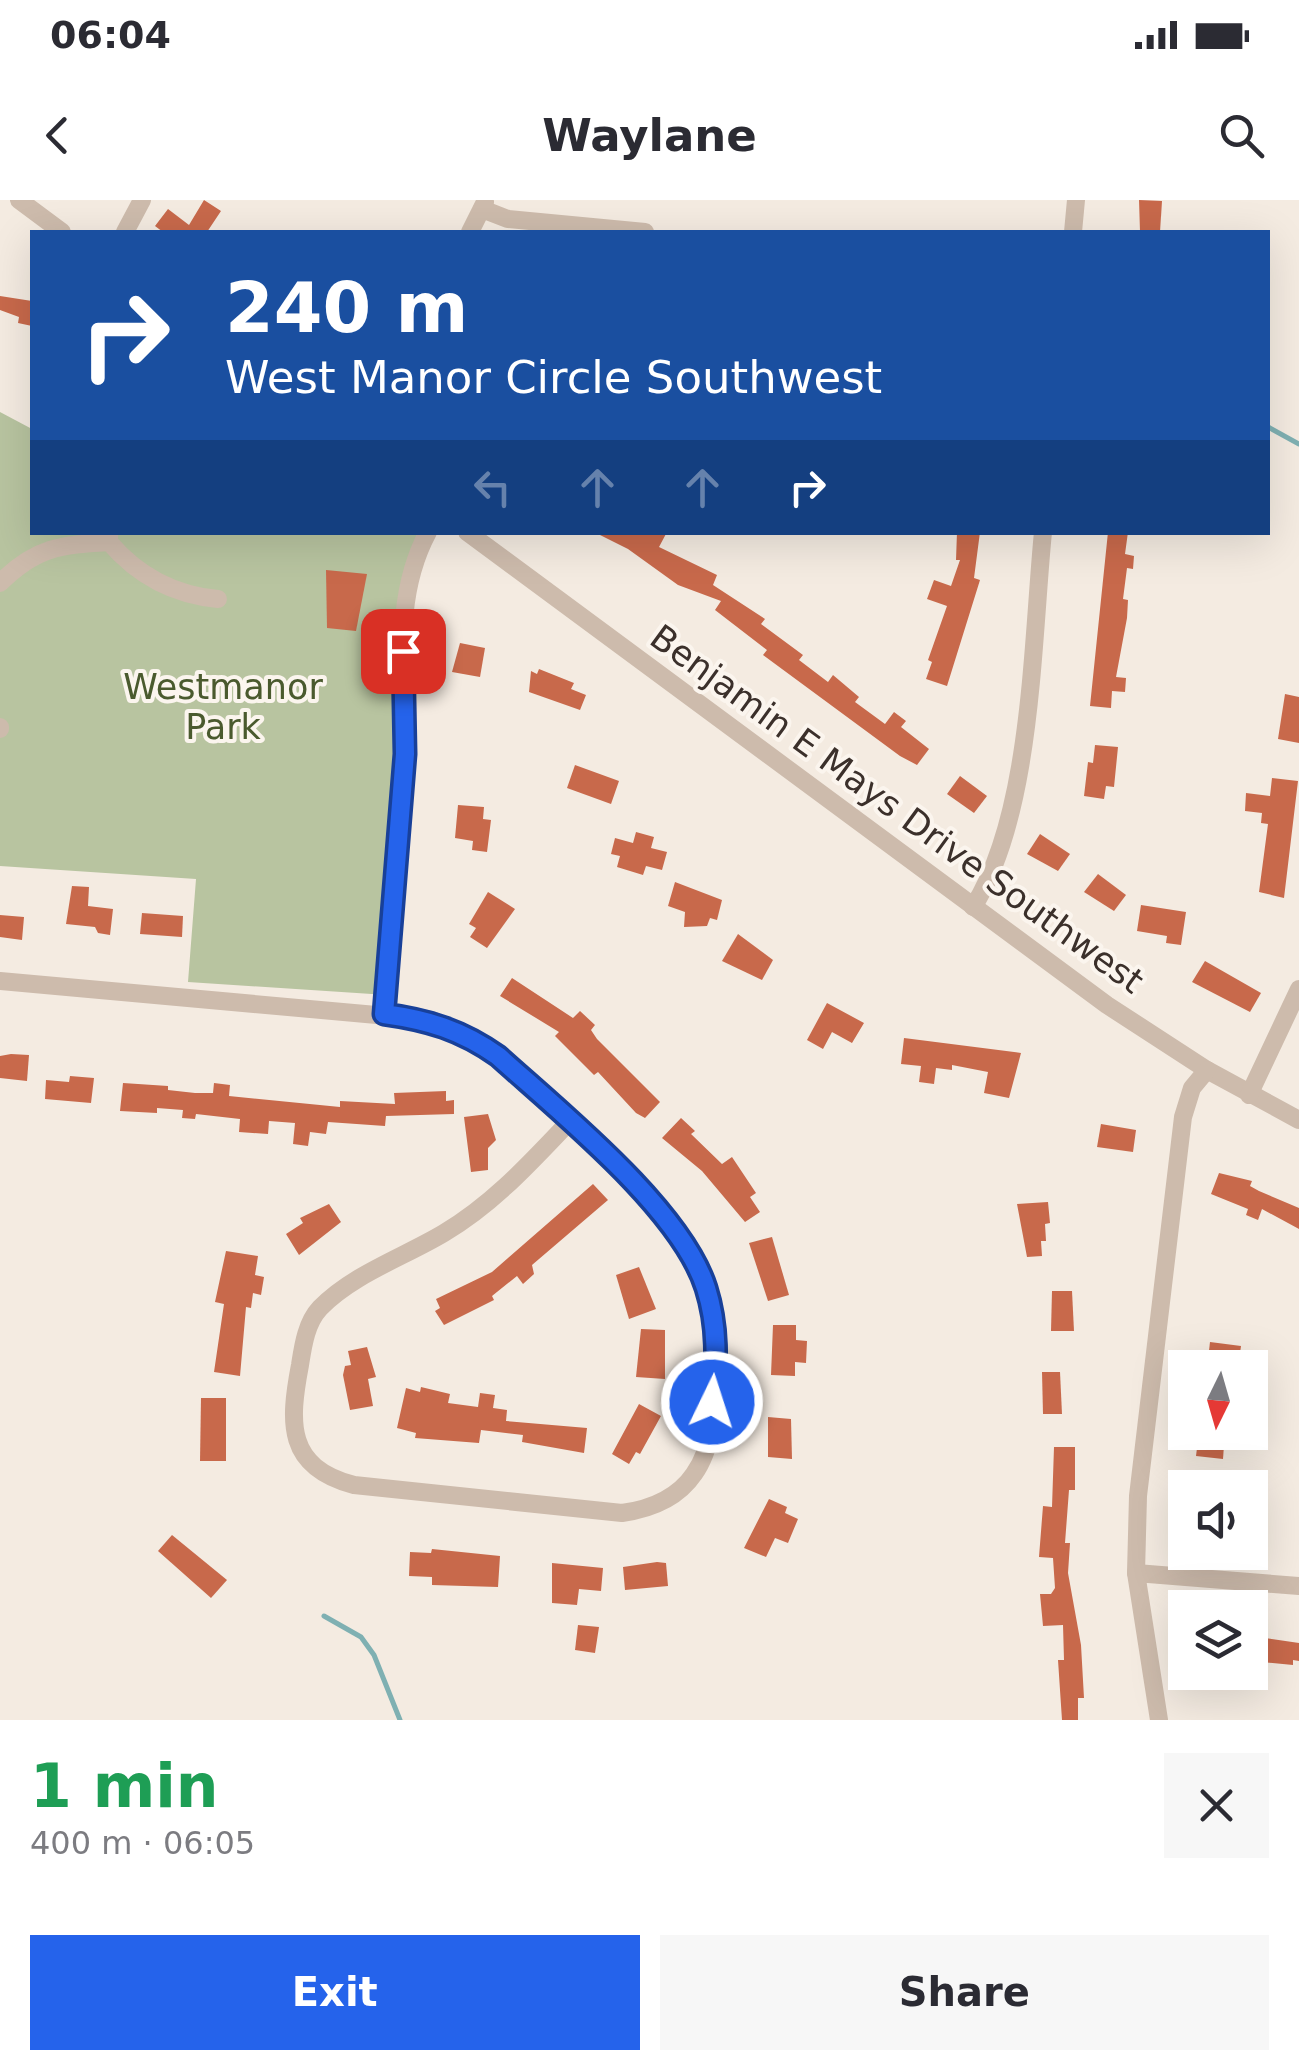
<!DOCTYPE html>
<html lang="en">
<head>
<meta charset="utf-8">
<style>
  :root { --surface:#fff; --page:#f7f7f7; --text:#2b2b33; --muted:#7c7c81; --accent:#2563eb }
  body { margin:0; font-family:"DejaVu Sans",sans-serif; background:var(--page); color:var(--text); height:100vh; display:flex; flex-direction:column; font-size:38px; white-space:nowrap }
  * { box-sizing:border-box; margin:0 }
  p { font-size:32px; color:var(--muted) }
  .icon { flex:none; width:55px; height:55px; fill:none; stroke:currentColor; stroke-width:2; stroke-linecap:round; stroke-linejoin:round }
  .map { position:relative; height:1520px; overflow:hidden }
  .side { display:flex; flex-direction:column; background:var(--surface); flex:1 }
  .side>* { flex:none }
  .top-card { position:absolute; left:30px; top:30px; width:1240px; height:305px; border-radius:0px; box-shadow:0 10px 40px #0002; background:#1a4fa0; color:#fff; overflow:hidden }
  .needle { width:65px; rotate:185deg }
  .buttons { position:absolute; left:1168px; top:1150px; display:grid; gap:20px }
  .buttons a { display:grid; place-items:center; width:100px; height:100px; border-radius:0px; background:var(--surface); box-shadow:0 10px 40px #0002; font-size:50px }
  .pin { position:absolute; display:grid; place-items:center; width:85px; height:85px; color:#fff; margin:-42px; border-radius:20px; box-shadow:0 5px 15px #0006 }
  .me { position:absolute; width:110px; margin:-55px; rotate:4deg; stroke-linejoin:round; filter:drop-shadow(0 0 8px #0008) }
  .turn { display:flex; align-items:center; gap:35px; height:210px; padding:0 30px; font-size:45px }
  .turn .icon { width:130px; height:130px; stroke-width:2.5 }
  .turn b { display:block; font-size:70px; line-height:85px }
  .lanes { display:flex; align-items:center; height:95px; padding:0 30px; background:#0003; justify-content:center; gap:50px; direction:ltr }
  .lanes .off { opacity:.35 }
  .round { display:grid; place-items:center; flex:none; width:105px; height:105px; border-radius:0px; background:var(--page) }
  .head { display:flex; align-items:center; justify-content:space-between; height:170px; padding:0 30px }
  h1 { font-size:60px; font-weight:700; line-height:75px; color:#1e9e55 }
  .cta { display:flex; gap:20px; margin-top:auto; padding:20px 30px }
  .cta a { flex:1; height:115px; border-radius:0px; background:var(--accent); color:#fff; font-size:40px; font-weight:700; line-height:115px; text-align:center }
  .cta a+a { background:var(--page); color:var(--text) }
  .status { display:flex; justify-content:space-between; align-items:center; height:70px; padding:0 50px; background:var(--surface); direction:ltr }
  .status svg { height:28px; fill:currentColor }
  header { display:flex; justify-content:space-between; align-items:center; height:130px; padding:0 30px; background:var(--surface); font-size:45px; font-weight:700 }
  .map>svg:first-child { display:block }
</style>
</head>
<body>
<div class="status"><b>06:04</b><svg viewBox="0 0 49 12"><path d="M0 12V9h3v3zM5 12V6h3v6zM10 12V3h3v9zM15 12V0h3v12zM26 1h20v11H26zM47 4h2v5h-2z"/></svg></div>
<header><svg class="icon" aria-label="back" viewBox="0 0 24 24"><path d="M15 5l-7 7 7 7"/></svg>Waylane<svg class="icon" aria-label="search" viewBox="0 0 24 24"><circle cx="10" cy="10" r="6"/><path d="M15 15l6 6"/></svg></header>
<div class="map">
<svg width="1299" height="1520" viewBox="0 0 1299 1520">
  <rect width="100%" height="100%" fill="#f4ebe1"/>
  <path fill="#b8c4a0" d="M0,212L32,229V332L417,333L387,795L188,782L196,679L0,666Z"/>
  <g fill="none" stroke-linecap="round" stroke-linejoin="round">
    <g stroke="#7fb0b2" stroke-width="5">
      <path d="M1268,227L1299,244"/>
      <path d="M324,1416L361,1437L374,1455L400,1520"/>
    </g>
  </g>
  <g fill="#c8694b">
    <path d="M204,0L221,11L207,32H163L155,26L168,9L189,25Z"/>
    <path d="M1139,0L1162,1L1160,32H1140Z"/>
    <path d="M0,96L32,101V126L18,123L19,117L0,110Z"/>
    <path d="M594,332H667L659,347L717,375L713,385L765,419L761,424L803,455L799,460L828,482L833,475L859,497L855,502L885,524L894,512L906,521L901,527L929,549L917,565L900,556L763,455L767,450L715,410L721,401L678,385L628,349Z"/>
    <path d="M957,332H980L974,378L980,380L947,486L926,479L932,462L928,460L947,406L927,399L934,380L951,386L960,360H956Z"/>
    <path d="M1108,332H1128L1125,354L1134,356L1133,369L1127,368L1123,399L1128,400L1127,418L1116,477L1126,478L1125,492L1112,491L1111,508L1090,506Z"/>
    <path d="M326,370L367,374L356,431L327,428Z"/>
    <path d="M460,443L485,448L480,477L452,472Z"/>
    <path d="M539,469L574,483L571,489L586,495L580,510L529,492L531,471L537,474Z"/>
    <path d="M1285,494L1299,497V543L1278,539Z"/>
    <path d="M1095,545L1118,547L1114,587L1106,586L1104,599L1084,596L1088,562L1093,563Z"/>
    <path d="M575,565L619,581L611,604L567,588Z"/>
    <path d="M960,576L987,596L974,613L947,594Z"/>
    <path d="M1272,578L1298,581L1284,698L1259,692L1268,624L1261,623L1262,613L1245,611L1246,593L1270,596Z"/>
    <path d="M458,605L484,607L483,619L491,620L487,652L472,650L473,641L455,638Z"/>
    <path d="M636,632L654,637L651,648L667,652L662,670L646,666L643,675L617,667L620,656L611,654L615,638L633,643Z"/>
    <path d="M1040,634L1070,654L1058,671L1027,654Z"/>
    <path d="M1098,674L1126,695L1114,711L1084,692Z"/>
    <path d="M675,682L722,700L717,720L710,718L707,726L684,727L685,712L668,706Z"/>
    <path d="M72,686L89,687L88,706L113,709L110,735L98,733L95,727L66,724Z"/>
    <path d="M488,692L515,709L487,748L470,737L476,728L469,724Z"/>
    <path d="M1141,705L1186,712L1181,745L1166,743L1167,736L1137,731Z"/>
    <path d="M142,713L183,716L182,737L140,734Z"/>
    <path d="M0,715L24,717L22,740L0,737Z"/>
    <path d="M738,734L773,760L762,780L722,761Z"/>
    <path d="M1205,761L1261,793L1250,812L1192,782Z"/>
    <path d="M512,778L573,818L580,811L595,825L591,830L597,839L660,902L645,918L636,913L598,872L594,875L555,836L559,832L500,796Z"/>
    <path d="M827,803L864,823L852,843L832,832L823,849L807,840Z"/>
    <path d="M904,838L1021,853L1009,898L984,893L988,872L952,865V870L936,868L934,884L919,882L921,866L901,864Z"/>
    <path d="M11,854L29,855L27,881L0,878V856Z"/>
    <path d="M70,876L94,878L91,903L45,899L46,880L69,882Z"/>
    <path d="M123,883L168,886V890L195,893H213L214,883L230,885L229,896L340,907V901L395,904L394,893L446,891V901L454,900V914L386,916L385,926L328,922L326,934L310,932L308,946L293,944L295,923L269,921L268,934L239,932L240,919L196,914L195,919L182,918L183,910L157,908V913L120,911Z"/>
    <path d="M488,914L496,940L488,948V970L471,972L464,917Z"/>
    <path d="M681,918L695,931L691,934L722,964L732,957L756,993L750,997L760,1012L745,1022L702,971L662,938Z"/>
    <path d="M1101,924L1136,930L1133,952L1097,947Z"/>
    <path d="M1219,973L1252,981L1250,986L1259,991L1299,1008V1029L1262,1009L1258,1020L1246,1015L1248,1009L1211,994Z"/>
    <path d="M593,984L608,1000L532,1065L534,1074L523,1084L517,1076L492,1096L494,1100L444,1125L435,1111L440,1108L436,1099L492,1072Z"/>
    <path d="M1048,1002L1050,1023L1045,1024L1046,1041H1041L1042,1056L1027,1057L1017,1004Z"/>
    <path d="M329,1004L341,1022L299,1055L286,1034L303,1023L300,1018Z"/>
    <path d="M772,1037L789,1095L768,1101L749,1043Z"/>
    <path d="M226,1051L258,1056L255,1075L264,1077L261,1095L253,1093L251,1108L246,1107L240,1176L214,1172L224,1104L215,1102Z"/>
    <path d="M639,1067L656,1109L629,1119L616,1075Z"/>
    <path d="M1052,1091H1072L1074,1131H1051Z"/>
    <path d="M773,1125H796V1140L807,1141L806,1163L795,1162V1176L771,1175Z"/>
    <path d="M641,1129L665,1130V1179L636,1177Z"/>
    <path d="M1210,1142L1241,1146L1238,1168H1207Z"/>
    <path d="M367,1147L376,1177L368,1179L373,1206L350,1210L343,1175L345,1166L351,1165L348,1151Z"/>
    <path d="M1042,1172H1060L1062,1214H1043Z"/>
    <path d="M421,1187L450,1194L448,1203L478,1207L480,1193L495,1195L493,1208L507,1210L506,1221L587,1228L584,1253L522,1242L523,1235L481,1230L479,1243L415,1238L416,1233L397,1228L406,1188L420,1192Z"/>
    <path d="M201,1198H226V1261H200Z"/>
    <path d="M639,1204L661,1216L640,1254L636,1252L629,1264L612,1254Z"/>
    <path d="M768,1217L791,1219L792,1259L768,1257Z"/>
    <path d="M1199,1232H1225L1223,1259L1196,1256Z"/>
    <path d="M1054,1247H1075V1290H1069L1065,1343H1070L1068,1373L1081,1445L1084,1498H1078V1520H1062L1058,1460H1064L1063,1425L1043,1426L1040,1394H1051L1055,1388L1053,1358L1039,1357L1043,1306L1052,1307Z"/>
    <path d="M769,1299L787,1307L785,1313L798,1319L788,1343L775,1338L766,1357L744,1348Z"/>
    <path d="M172,1335L227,1380L211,1398L158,1351Z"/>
    <path d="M432,1349L500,1356L498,1387L432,1385V1377L409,1376L410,1352L431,1353Z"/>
    <path d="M657,1362L666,1363L668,1386L625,1390L623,1367Z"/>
    <path d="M552,1363L603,1368L601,1391L579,1389L577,1405L552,1403Z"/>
    <path d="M578,1425L599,1427L595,1453L575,1450Z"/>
    <path d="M1251,1436L1299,1443V1461L1293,1460V1465L1250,1461Z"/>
  </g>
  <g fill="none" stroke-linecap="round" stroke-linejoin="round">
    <g stroke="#cdbbac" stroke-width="18">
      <path d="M19,0L62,32"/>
      <path d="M482,9L508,19L645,32"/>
      <path d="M125,32L142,0"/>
      <path d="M470,32L485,2"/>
      <path d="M1073,32L1076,0"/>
      <path d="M467,332L1107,805L1207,870L1299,920"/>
      <path d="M109,342C138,376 174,395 218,399"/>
      <path d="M0,383C36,347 60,345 109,342V332"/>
      <path d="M0,527V529"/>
      <path d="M973,707C1032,615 1032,443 1043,332"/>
      <path d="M0,781L432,820C488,844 525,881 569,922"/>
      <path d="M385,813C391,727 404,639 405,552C406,477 391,401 428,332"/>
      <path d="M1249,895L1299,789"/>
      <path d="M569,922C609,962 662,1002 690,1051C719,1103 729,1225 694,1274C677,1299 651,1309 622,1313L354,1285C286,1267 289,1223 300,1165C303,1146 306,1123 320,1108C353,1074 404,1057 444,1033C493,1004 530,963 569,922Z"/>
      <path d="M1136,1373L1299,1386"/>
      <path d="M1159,1520L1136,1373L1138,1296L1183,917L1192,888L1207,870"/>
    </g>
  </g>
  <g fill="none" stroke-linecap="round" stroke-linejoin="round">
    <defs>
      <path id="route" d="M403,451L405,554L384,814C428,820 461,830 498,856C560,912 681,1009 706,1088C718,1126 717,1163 712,1202"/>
    </defs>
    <use href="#route" stroke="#184099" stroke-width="25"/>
    <use href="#route" stroke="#2563eb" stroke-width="18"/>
  </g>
  <g text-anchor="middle" stroke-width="8" stroke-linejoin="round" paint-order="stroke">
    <g font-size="35" fill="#4a5a2e" stroke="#fbf5ee">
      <text x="223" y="499">Westmanor<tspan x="223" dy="40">Park</tspan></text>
    </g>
    <g font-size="35" fill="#3b302b" stroke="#fbf5ee">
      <text transform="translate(897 609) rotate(36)" y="12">Benjamin E Mays Drive Southwest</text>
    </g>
  </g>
</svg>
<div class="buttons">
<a><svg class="needle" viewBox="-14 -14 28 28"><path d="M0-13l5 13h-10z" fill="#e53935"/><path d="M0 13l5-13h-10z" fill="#7c7c81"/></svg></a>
<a><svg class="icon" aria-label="sound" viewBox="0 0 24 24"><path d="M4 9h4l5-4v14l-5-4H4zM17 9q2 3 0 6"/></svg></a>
<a><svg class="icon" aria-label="layers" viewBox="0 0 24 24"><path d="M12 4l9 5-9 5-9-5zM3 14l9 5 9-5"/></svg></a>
</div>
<div class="pin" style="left:403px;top:451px;background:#d93025"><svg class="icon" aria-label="arrive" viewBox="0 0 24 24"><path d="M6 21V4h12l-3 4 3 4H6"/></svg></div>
<svg class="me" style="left:712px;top:1202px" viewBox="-20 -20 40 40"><circle r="17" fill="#2563eb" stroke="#fff" stroke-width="3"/><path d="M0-11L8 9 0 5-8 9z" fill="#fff"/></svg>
<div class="top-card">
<div class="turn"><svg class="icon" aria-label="right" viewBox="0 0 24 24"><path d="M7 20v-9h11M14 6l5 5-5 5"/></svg><div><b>240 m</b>West Manor Circle Southwest</div></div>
<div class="lanes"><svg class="icon off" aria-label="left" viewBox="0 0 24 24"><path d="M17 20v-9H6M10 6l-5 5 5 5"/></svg><svg class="icon off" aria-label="ahead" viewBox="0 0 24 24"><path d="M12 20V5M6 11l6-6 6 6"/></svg><svg class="icon off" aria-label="ahead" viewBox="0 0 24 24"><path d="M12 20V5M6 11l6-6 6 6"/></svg><svg class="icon" aria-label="right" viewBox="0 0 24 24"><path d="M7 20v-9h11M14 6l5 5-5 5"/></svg></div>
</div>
</div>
<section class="side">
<div class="head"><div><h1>1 min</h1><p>400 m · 06:05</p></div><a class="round"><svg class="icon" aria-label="close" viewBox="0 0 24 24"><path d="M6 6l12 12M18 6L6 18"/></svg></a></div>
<div class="cta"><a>Exit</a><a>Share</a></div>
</section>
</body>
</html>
